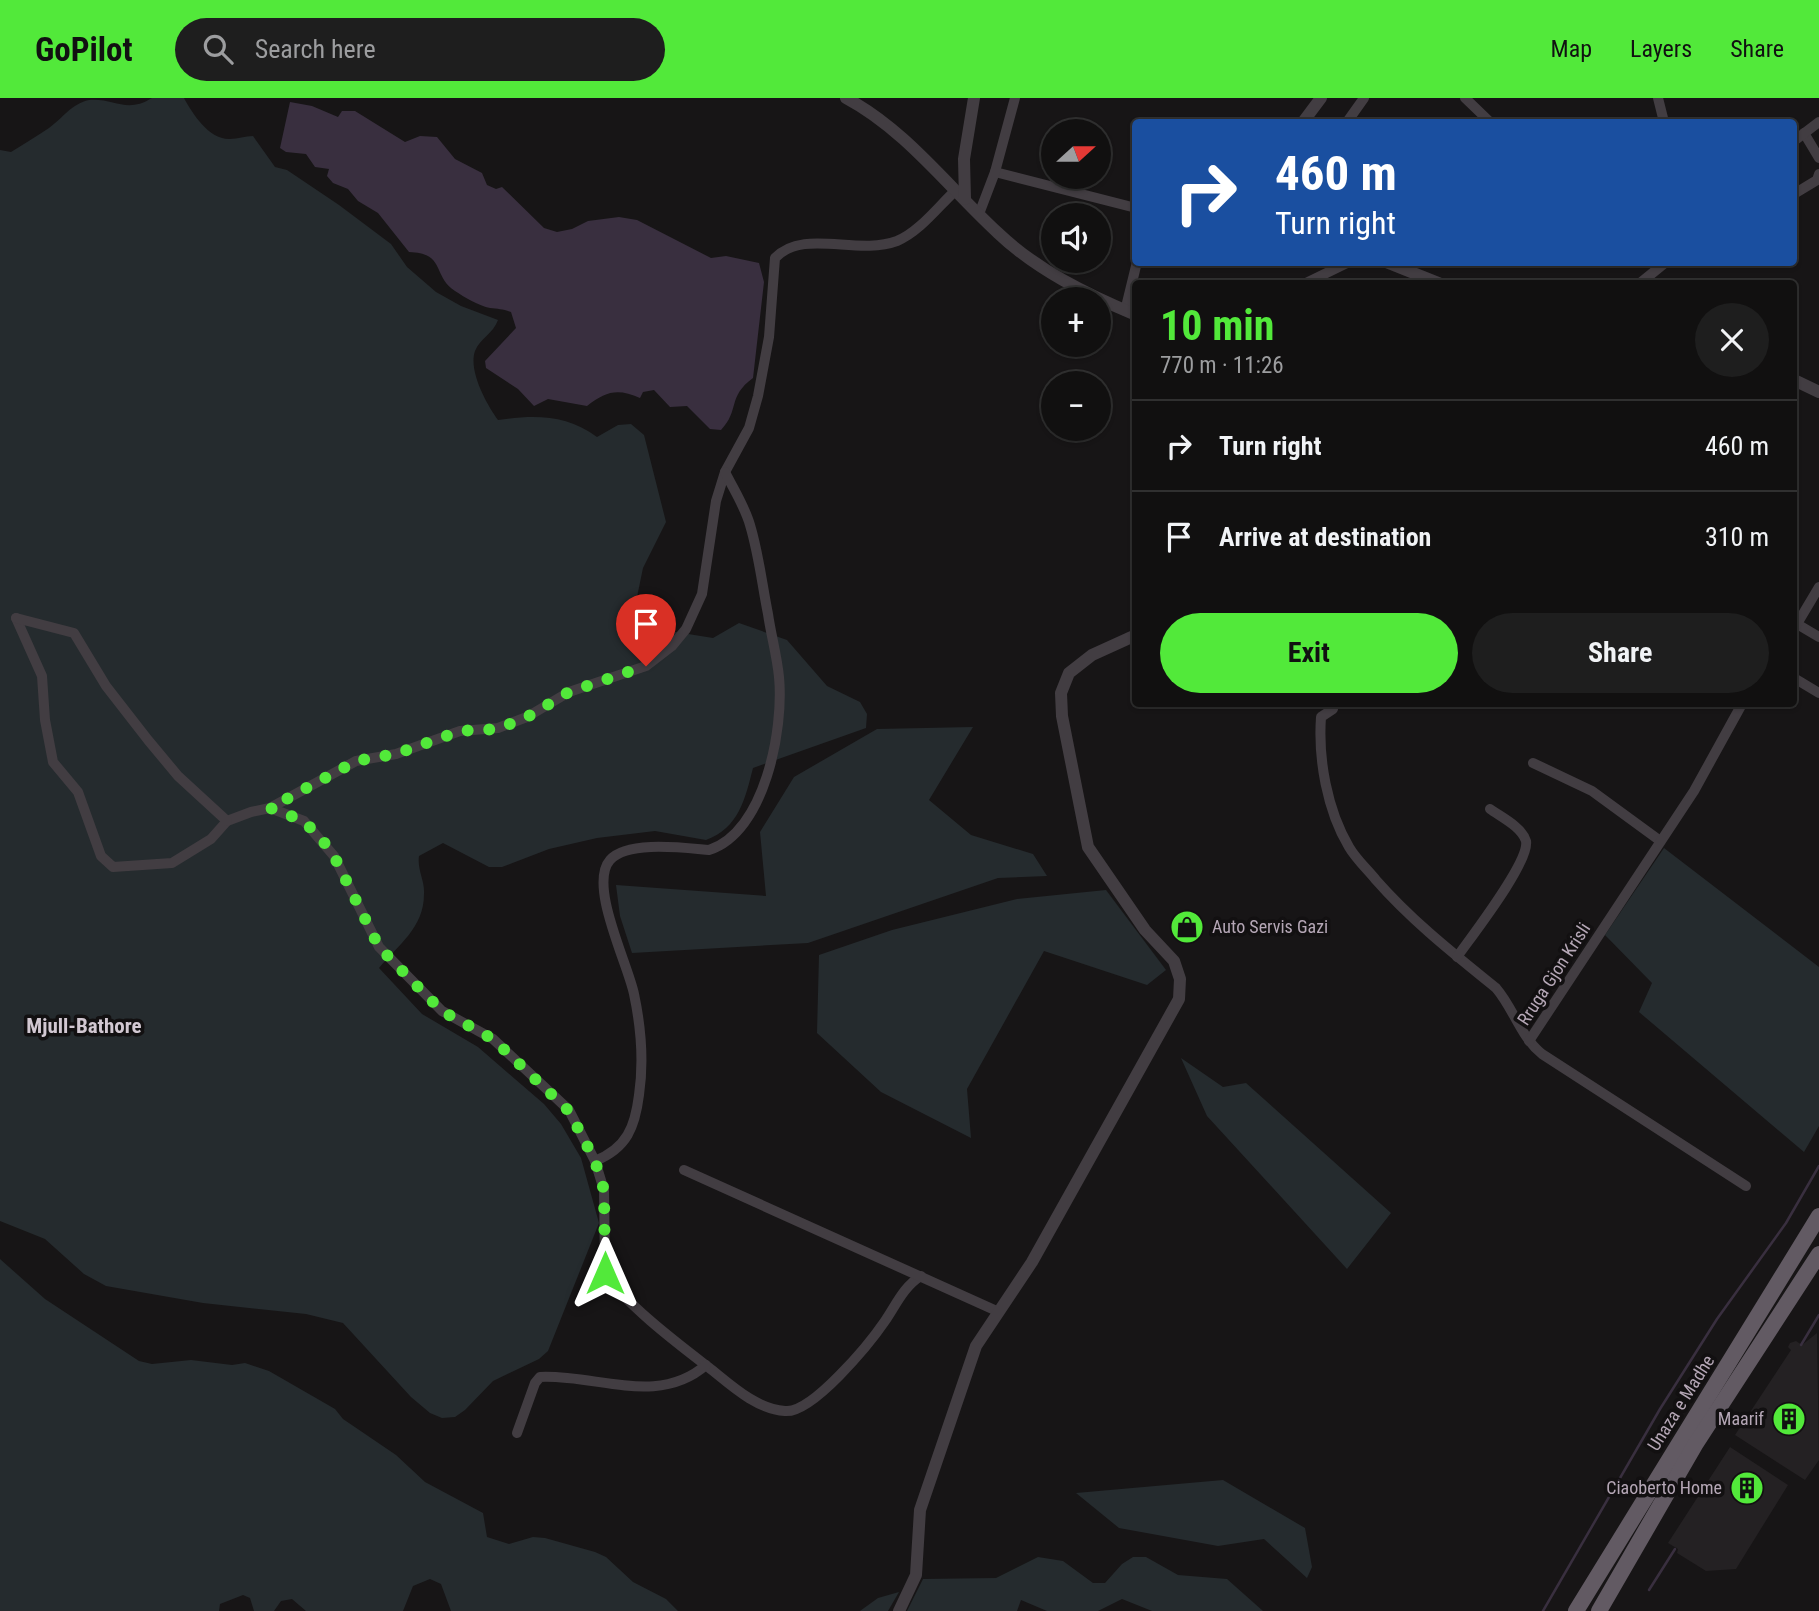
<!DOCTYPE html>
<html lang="en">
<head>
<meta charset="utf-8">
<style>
  :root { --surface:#111010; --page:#1e1e1e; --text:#f1f3f6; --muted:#9c9d9f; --line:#303030; --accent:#52e93a }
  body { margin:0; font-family:"Roboto Condensed",sans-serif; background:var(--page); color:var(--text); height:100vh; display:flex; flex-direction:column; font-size:26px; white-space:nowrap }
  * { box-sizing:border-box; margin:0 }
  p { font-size:23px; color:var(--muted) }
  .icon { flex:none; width:38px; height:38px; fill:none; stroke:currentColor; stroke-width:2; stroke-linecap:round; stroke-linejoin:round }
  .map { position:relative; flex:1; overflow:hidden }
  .sheet { position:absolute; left:1132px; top:182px; width:665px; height:427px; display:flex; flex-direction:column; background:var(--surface); border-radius:7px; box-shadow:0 2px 5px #0004,0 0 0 2px var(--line) }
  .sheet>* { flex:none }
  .guide { position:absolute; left:1132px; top:21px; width:665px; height:147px; border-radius:7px; box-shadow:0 2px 5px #0004,0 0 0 2px var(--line); background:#1a4fa0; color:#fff; overflow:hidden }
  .needle { width:46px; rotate:69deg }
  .tools { position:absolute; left:1041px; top:21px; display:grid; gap:14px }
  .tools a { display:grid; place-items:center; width:70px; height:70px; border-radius:50%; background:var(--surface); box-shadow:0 2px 5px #0004,0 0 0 2px var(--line); font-size:35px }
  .pin { position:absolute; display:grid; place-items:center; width:60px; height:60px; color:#fff; margin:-72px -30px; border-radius:50% 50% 50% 0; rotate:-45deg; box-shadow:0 0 7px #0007 }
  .pin .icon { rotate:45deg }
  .me { position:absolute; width:77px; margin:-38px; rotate:0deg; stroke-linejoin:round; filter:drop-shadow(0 0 5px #0008) }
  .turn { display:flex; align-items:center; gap:24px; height:147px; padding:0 28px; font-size:32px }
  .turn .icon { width:91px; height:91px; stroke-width:2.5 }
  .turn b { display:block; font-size:49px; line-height:60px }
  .round { display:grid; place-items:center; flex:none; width:74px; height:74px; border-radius:37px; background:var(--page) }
  .summary { display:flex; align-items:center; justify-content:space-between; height:119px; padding:0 28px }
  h1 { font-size:42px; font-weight:700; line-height:52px; color:var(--accent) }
  .primary-button { display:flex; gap:14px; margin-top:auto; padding:14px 28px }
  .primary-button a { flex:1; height:80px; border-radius:42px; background:var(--accent); color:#111; font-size:28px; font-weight:700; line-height:80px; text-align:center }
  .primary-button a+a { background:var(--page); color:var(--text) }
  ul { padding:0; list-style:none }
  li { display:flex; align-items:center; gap:21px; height:91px; padding:0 28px; border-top:2px solid var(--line) }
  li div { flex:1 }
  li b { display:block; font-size:26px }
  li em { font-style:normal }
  header { display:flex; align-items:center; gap:42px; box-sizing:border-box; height:98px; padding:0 35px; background:var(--accent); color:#111 }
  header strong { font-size:33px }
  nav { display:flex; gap:38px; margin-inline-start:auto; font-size:24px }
  .search { width:490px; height:63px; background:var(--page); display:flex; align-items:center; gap:18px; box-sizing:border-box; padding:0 24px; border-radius:38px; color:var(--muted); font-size:26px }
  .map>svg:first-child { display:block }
</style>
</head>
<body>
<header>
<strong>GoPilot</strong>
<div class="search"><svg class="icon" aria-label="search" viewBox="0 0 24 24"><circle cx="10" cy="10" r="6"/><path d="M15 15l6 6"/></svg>Search here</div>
<nav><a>Map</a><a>Layers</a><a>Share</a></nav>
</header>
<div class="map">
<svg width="1819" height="1513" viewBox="0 0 1819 1513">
  <rect width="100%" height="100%" fill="#171516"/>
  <g fill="#242123">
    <path d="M1817,1235L1819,1362L1805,1382L1735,1337L1791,1252L1788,1249L1790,1245L1796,1243L1802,1247Z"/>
    <path d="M1730,1349L1788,1387L1736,1471L1706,1473L1677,1455L1678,1451L1668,1445Z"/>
  </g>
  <g fill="#252b2e">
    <path d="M152,0H184C192,15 209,42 230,41C238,41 245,38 253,38L275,69L287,72L339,107L391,146L407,169L436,194L461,208L498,222C493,236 480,240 475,253C468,273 487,307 498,322C534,317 566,316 597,339L618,327L631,326L644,337L666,424L643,470L637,499L643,521L651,530L713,540L739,525L787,542L827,588L860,604L867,616L866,630L753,670C745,701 739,730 706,742L655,733L597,740L549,751L502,769H489L443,745L419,758C417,772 425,783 424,796C424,830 398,847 379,870L422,916L478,949L544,1006L561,1026L581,1060L599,1125L548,1253L539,1261L493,1283L465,1312L455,1319L442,1320L430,1315L411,1299L343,1225L306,1216L203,1205L106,1188L84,1176L45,1141L0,1123V52L11,54C24,46 37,38 49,30C63,20 71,6 89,2C115,0 126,16 152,0Z"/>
    <path d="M973,629L929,702L971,737L1033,756L1047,778L998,780L808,845L632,855L620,818L616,787L766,798L760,734L794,679L877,631Z"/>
    <path d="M1664,750L1819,869V1028L1804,1054L1639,914L1652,885L1605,837Z"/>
    <path d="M1106,792L1166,872L1147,887L1044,853L967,991L971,1040L881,994L817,935L819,857L892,832L1017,801Z"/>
    <path d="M1181,960L1223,989L1246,985L1391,1115L1347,1171L1207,1018Z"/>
    <path d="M0,1161L45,1201L139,1263L152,1266L191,1262L232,1267L245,1265L269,1273L335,1311L343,1321L396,1357L425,1384L483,1415L487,1439L509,1446L533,1439L545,1440L595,1454L606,1459L633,1484L666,1501L678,1513H451L441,1486L430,1481L413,1488L403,1513H306L292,1501L281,1503L274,1513H254L250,1500L243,1497L220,1506L219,1513H0Z"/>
    <path d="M1223,1382L1305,1430L1312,1469L1307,1480L1264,1441L1218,1448L1119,1430L1076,1395Z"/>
    <path d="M1038,1459L1063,1463L1093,1485H1105L1122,1466L1133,1459H1146L1178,1477L1227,1481L1263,1513H1152L1122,1501L1098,1513H1047L1021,1502L1017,1513H907L923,1481L996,1480Z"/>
    <path d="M899,1494L888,1513H860L878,1500Z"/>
  </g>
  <path fill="#392f3f" d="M290,4L312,8L338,19L342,13H355L405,44L420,38L437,39L455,61L482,75L487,87L496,91L502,89L544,130L557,134L572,131L588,123L619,119L637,122L711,160L726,158L759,165L764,184L753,280C727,299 740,312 721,332L710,331L687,308L670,309L654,292L643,294L640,300C618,290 606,293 587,308L548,301L534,308L518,291L486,270L485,263L516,230L511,214C503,211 498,211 490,210C479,208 464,199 455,193C432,178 446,155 409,154L378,115L358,103L348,91L333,85L327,78L329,71L315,69L306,56L286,54L280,50Z"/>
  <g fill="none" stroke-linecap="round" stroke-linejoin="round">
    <g stroke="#392f3f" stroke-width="2.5">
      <path d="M1801,1247L1819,1217"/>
      <path d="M1649,1492L1675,1451"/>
      <path d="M1543,1513L1660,1311L1717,1221L1786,1125L1819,1068"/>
    </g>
    <g stroke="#423d42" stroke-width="10">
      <path d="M1465,0L1490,24"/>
      <path d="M1658,0L1664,24"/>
      <path d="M1347,24L1364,0"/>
      <path d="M1804,35L1819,60"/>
      <path d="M1794,43L1819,24"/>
      <path d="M995,74L1136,110"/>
      <path d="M1794,96L1817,82L1819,76"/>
      <path d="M979,116L995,74L1015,0"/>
      <path d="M1304,186L1349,164"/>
      <path d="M1639,186L1666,164"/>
      <path d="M1125,213L1137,164"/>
      <path d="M16,520L42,578L45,622L53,664L78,694L101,758L113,769L172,765L211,741L227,723L251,714L270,710L304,723L334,758L379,849L442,913L493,941L569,1012L595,1063L604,1092L605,1175C626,1207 681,1248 712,1272C733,1289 757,1311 785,1313C812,1316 870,1245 885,1223C896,1207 904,1188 921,1178"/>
      <path d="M16,520L74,535L106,588L148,642L178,678L227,723"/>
      <path d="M1797,526L1819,539"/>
      <path d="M1794,531L1819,489"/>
      <path d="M1794,580L1819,595"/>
      <path d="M1334,606L1333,611L1321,619C1318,661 1327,712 1349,749C1356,761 1367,771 1376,782C1412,823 1454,856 1496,890C1514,911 1520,938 1542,956L1746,1088"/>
      <path d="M1533,665L1592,693L1659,742"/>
      <path d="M270,710L356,663L396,656L460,633L498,630L527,619L569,594L646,568L672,548L686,531L702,496L716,403L725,374L749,330L758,298L769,239L775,160C803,130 857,158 897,143C919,134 938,109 955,93"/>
      <path d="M1457,859C1471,839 1530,764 1526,743C1522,729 1501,719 1490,711"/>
      <path d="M1529,943L1694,693L1742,606"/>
      <path d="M595,1063C627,1050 635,1029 639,997C644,963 641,929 634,896C628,866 588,787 610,762C627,742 685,750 709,752C765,734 784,631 779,579C777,558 771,537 768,516C762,486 759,457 750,427C745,409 734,392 725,374"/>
      <path d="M684,1072L999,1214"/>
      <path d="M517,1335L535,1285L540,1279C596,1276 658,1309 706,1267"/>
    </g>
    <g stroke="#423d42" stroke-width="12">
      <path d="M846,0C906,32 948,89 998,135C1037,172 1086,196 1136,217"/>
      <path d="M1303,24L1321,0"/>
      <path d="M965,101L964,61L974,0"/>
      <path d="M1386,164L1441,186"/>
      <path d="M1794,282L1819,294"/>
      <path d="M899,1513L916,1477L920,1412L976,1248L1032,1164L1179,901L1180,881L1174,863L1145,832L1088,749L1062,618L1061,595L1069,575L1092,557L1136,537"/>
    </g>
    <g stroke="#625a63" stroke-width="16">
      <path d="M1576,1513L1819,1118"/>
      <path d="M1599,1513L1695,1347L1819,1156"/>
    </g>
  </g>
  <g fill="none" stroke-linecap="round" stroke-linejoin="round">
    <path stroke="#52e93a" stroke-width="12" stroke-dasharray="0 21.6" d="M605,1175L604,1092L595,1063L569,1013L493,941L442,913L417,888L379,849L334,758L323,743L304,723L270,710L356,663L396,656L460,633L498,631L527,619L569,594L646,568"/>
  </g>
  <defs>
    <symbol id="shop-disc" viewBox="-11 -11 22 22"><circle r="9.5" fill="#52e93a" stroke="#121011"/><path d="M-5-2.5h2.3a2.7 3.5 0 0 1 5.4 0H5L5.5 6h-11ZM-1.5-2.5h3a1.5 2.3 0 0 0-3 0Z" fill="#111"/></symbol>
    <symbol id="building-disc" viewBox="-11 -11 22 22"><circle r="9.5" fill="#52e93a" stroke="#121011"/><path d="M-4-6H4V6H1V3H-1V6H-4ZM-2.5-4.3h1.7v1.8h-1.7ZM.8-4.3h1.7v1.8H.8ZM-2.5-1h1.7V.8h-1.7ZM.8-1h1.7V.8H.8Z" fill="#111"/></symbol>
  </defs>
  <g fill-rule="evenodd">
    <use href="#shop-disc" x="1168" y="810" width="38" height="38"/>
    <use href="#building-disc" x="1770" y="1302" width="38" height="38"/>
    <use href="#building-disc" x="1728" y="1371" width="38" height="38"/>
  </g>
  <g text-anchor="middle" stroke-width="7" stroke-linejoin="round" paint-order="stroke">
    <g font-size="18" fill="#b5a7b6" stroke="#121011" text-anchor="end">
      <text x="1212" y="835" text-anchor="start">Auto Servis Gazi</text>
      <text x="1764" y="1327">Maarif</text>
      <text x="1722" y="1396">Ciaoberto Home</text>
    </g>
    <g font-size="18" fill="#b5a7b6" stroke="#121011">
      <text transform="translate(1554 876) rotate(-57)" y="6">Rruga Gjon Krisli</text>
      <text transform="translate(1681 1305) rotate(-58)" y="6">Unaza e Madhe</text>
    </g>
    <g font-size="21" font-weight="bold" fill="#d2c8d2" stroke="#121011">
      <text x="84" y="935">Mjull-Bathore</text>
    </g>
  </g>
</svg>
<div class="tools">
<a><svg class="needle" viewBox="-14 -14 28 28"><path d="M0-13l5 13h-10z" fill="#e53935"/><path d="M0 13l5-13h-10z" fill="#9c9d9f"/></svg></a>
<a><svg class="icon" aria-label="sound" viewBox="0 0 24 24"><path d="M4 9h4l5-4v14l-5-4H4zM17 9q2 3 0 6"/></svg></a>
<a>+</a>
<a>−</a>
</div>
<div class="pin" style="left:646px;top:568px;background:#d93025"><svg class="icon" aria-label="arrive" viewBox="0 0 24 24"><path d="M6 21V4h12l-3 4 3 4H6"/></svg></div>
<svg class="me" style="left:605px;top:1175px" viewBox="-20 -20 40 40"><path d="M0-17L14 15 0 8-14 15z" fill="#52e93a" stroke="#fff" stroke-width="4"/></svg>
<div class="guide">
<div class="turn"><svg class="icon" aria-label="right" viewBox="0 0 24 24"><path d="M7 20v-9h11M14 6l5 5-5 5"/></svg><div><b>460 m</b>Turn right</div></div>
</div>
<section class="sheet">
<div class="summary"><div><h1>10 min</h1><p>770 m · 11:26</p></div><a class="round"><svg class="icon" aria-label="close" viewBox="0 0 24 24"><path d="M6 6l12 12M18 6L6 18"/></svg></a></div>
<ul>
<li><svg class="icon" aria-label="right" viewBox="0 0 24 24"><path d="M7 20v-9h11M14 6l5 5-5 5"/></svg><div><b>Turn right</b></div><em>460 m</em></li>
<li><svg class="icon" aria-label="arrive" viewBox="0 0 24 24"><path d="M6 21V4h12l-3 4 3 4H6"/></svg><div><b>Arrive at destination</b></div><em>310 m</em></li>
</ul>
<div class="primary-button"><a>Exit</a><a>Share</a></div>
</section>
</div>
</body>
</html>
